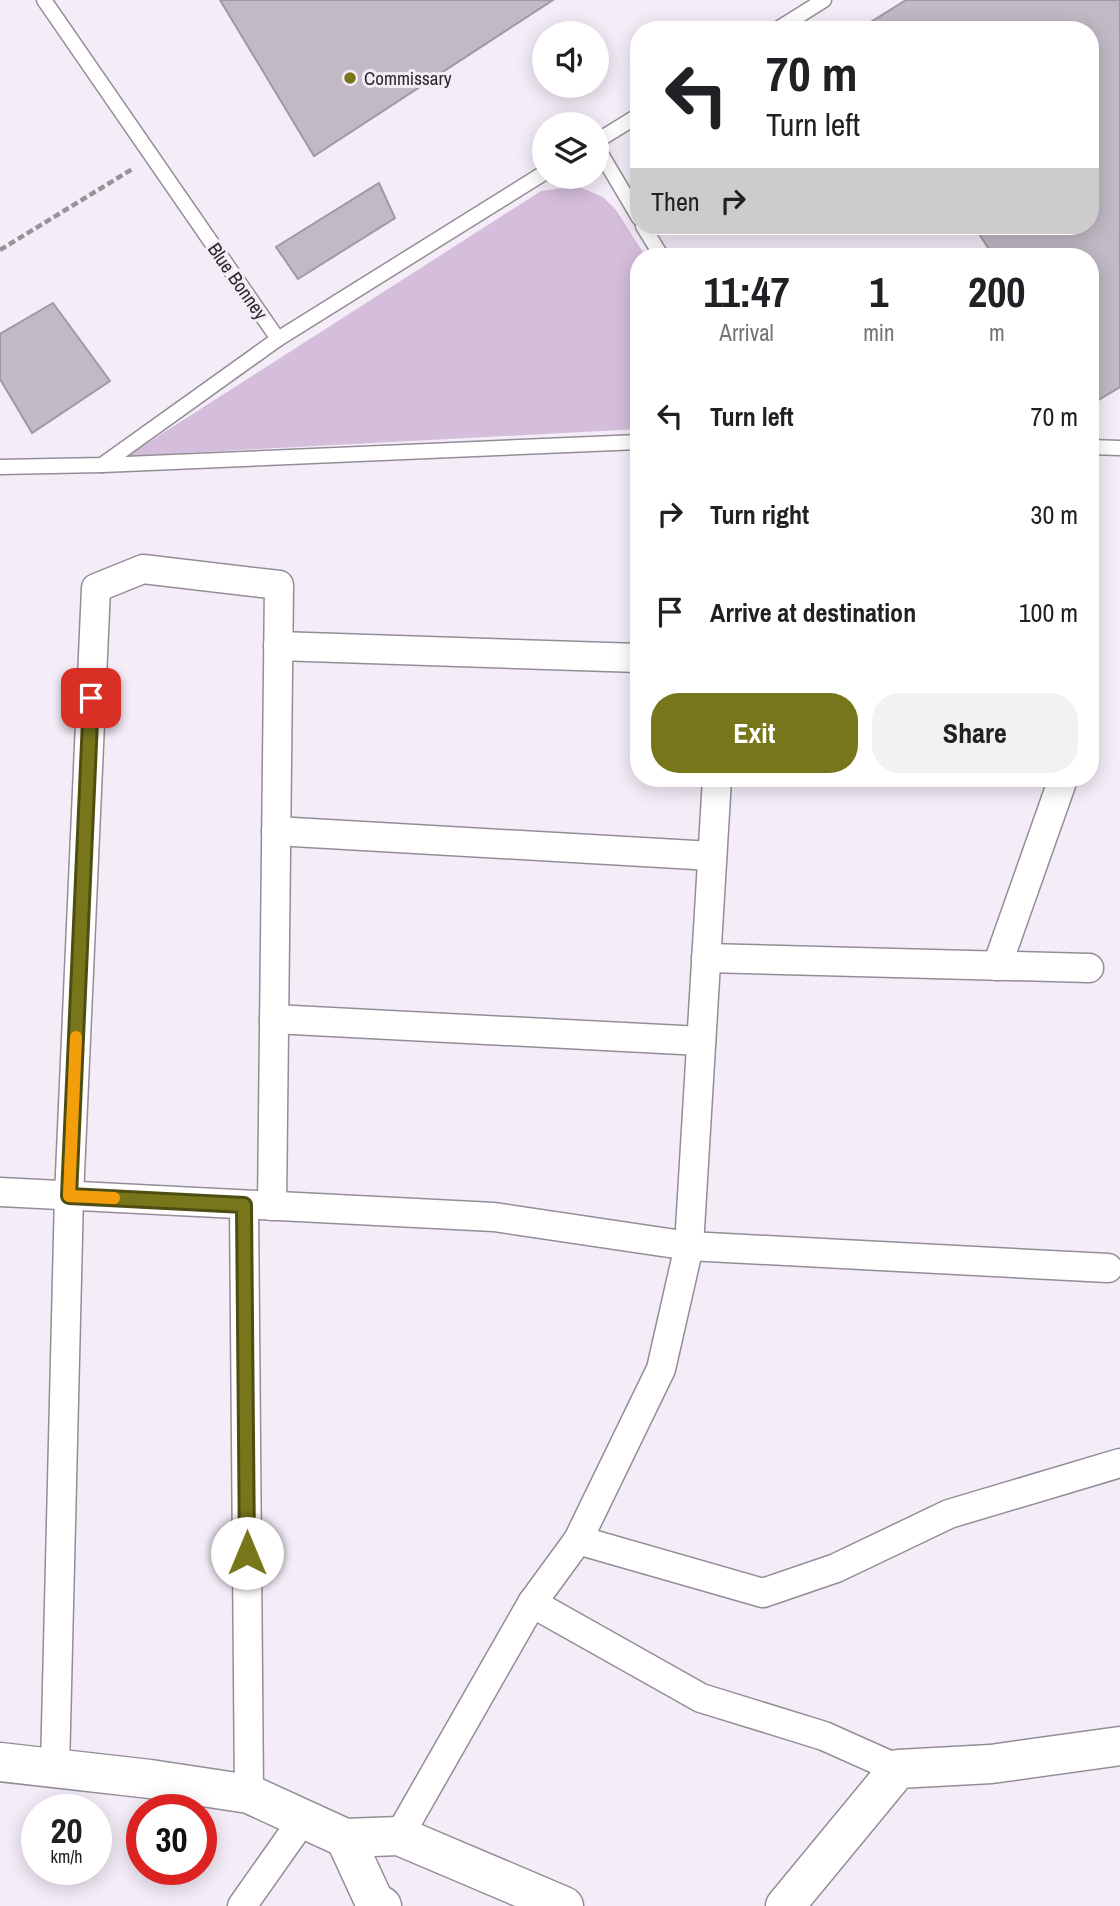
<!DOCTYPE html>
<html lang="en">
<head>
<meta charset="utf-8">
<style>
  :root { --surface:#fff; --page:#f2f2f2; --text:#202124; --muted:#757577; --accent:#78761b }
  body { margin:0; font-family:"Archivo Narrow",sans-serif; background:var(--page); color:var(--text); height:100vh; display:flex; flex-direction:column; font-size:26px; white-space:nowrap }
  * { box-sizing:border-box; margin:0 }
  p { font-size:23px; color:var(--muted) }
  .icon { flex:none; width:38px; height:38px; fill:none; stroke:currentColor; stroke-width:2; stroke-linecap:round; stroke-linejoin:round }
  .map { position:relative; flex:1; overflow:hidden }
  .drawer { position:absolute; left:630px; top:248px; width:469px; height:539px; display:flex; flex-direction:column; background:var(--surface); border-radius:28px; box-shadow:0 4px 18px #0003 }
  .drawer>* { flex:none }
  .banner { position:absolute; left:630px; top:21px; width:469px; height:214px; border-radius:28px; box-shadow:0 4px 18px #0003; background:#fff; color:var(--text); overflow:hidden }
  .buttons { position:absolute; left:532px; top:21px; display:grid; gap:14px }
  .buttons a { display:grid; place-items:center; width:77px; height:77px; border-radius:50%; background:var(--surface); box-shadow:0 4px 18px #0003; font-size:35px }
  .speed { position:absolute; left:21px; top:1794px; display:flex; gap:14px; font-size:35px; font-weight:700; text-align:center }
  .speed>* { display:grid; place-content:center; width:91px; height:91px; border-radius:50%; background:var(--surface); box-shadow:0 4px 18px #0003; line-height:1 }
  .speed small { font-size:18px; font-weight:400 }
  .speed .limit { border:10px solid #d22; background:#fff; color:#111 }
  .pin { position:absolute; display:grid; place-items:center; width:60px; height:60px; color:#fff; margin:-30px; border-radius:14px; box-shadow:0 4px 10px #0006 }
  .me { position:absolute; width:77px; margin:-38px; rotate:0deg; stroke-linejoin:round; filter:drop-shadow(0 0 5px #0008) }
  .turn { display:flex; align-items:center; gap:24px; height:147px; padding:0 21px; font-size:32px }
  .turn .icon { width:91px; height:91px; stroke-width:2.5 }
  .turn b { display:block; font-size:49px; line-height:60px }
  .then { display:flex; align-items:center; height:66px; padding:0 21px; background:#0003; gap:14px; font-size:26px }
  .eta { display:flex; justify-content:space-evenly; align-items:center; height:119px; text-align:center }
  .eta b { font-size:42px; font-weight:700; line-height:49px }
  .button { display:flex; gap:14px; margin-top:auto; padding:14px 21px }
  .button a { flex:1; height:80px; border-radius:28px; background:var(--accent); color:#fff; font-size:28px; font-weight:700; line-height:80px; text-align:center }
  .button a+a { background:var(--page); color:var(--text) }
  ul { padding:0; list-style:none }
  li { display:flex; align-items:center; gap:21px; height:98px; padding:0 21px }
  li div { flex:1 }
  li b { display:block; font-size:26px }
  li em { font-style:normal }
  .map>svg:first-child { display:block }
</style>
</head>
<body>
<div class="map">
<svg width="1120" height="1906" viewBox="0 0 1120 1906">
  <rect width="100%" height="100%" fill="#f4ecf7"/>
  <path fill="#d5bedc" d="M577,186L603,197L616,210L646,257H639V429L127,456L541,191Z"/>
  <g fill="#c1b9c4" stroke="#a099a3" stroke-width="2">
    <path d="M220,0H553L314,156Z"/>
    <path d="M906,0H1120V387L1090,405V257H994L974,226H1090V30H858Z"/>
    <path d="M379,183L395,218L298,279L276,247Z"/>
    <path d="M53,303L110,381L32,433L0,379V334Z"/>
  </g>
  <g fill="none" stroke-linecap="round" stroke-linejoin="round">
    <defs>
      <g id="lane">
        <path d="M44,0L278,339L544,173"/>
        <path d="M776,30L824,0"/>
        <path d="M597,141L639,115"/>
        <path d="M597,147L639,218"/>
        <path d="M643,226L662,257"/>
        <path d="M1090,447L1120,448"/>
        <path d="M102,465L639,442"/>
        <path d="M0,467L102,465L278,339"/>
      </g>
      <g id="street">
        <path d="M278,646L639,658"/>
        <path d="M276,831L712,856"/>
        <path d="M706,958L1089,968"/>
        <path d="M997,966L1063,779"/>
        <path d="M274,1019L701,1041"/>
        <path d="M0,1192L494,1217L689,1246L1108,1268"/>
        <path d="M244,1205L249,1794"/>
        <path d="M578,1540L763,1593L836,1568L949,1514L1120,1463"/>
        <path d="M532,1603L701,1698L824,1736L898,1769"/>
        <path d="M55,1768L69,1196L96,588L143,569L279,585L272,1206"/>
        <path d="M399,1836L532,1603L578,1540L661,1369L689,1246L717,779"/>
        <path d="M242,1906L304,1818"/>
      </g>
      <g id="secondary">
        <path d="M0,1762L150,1779L249,1794L345,1838L399,1836L564,1906"/>
        <path d="M345,1838L374,1901L382,1906"/>
        <path d="M785,1906L898,1769L991,1764L1120,1746"/>
      </g>
    </defs>
    <use href="#lane" stroke="#948d97" stroke-width="17"/>
    <use href="#street" stroke="#948d97" stroke-width="31"/>
    <use href="#secondary" stroke="#948d97" stroke-width="41"/>
    <path stroke="#98929a" stroke-width="4.5" stroke-dasharray="7 3.5" stroke-linecap="butt" d="M0,250L134,168"/>
    <use href="#lane" stroke="#fff" stroke-width="14"/>
    <use href="#street" stroke="#fff" stroke-width="28"/>
    <use href="#secondary" stroke="#fff" stroke-width="38"/>
  </g>
  <g fill="none" stroke-linecap="round" stroke-linejoin="round">
    <defs>
      <path id="route" d="M91,698L69,1196L244,1205L247,1553"/>
    </defs>
    <use href="#route" stroke="#4e4d12" stroke-width="18"/>
    <use href="#route" stroke="#78761b" stroke-width="12"/>
    <path stroke="#f59e0b" stroke-width="12" d="M76,1037L69,1196L114,1198"/>
  </g>
  <circle fill="#78761b" stroke="#f4ecf7" stroke-width="2.5" cx="350" cy="78" r="7"/>
  <g text-anchor="middle" stroke-width="6" stroke-linejoin="round" paint-order="stroke">
    <g font-size="19" fill="#2b282c" stroke="#f4ecf7" text-anchor="start">
      <text x="364" y="85">Commissary</text>
    </g>
    <g font-size="19" fill="#2b282c" stroke="#f4ecf7">
      <text transform="translate(238 281) rotate(55)" y="7">Blue Bonney</text>
    </g>
  </g>
</svg>
<div class="buttons">
<a><svg class="icon" aria-label="sound" viewBox="0 0 24 24"><path d="M4 9h4l5-4v14l-5-4H4zM17 9q2 3 0 6"/></svg></a>
<a><svg class="icon" aria-label="layers" viewBox="0 0 24 24"><path d="M12 4l9 5-9 5-9-5zM3 14l9 5 9-5"/></svg></a>
</div>
<div class="speed"><div>20<small>km/h</small></div><div class="limit">30</div></div>
<div class="pin" style="left:91px;top:698px;background:#d93025"><svg class="icon" aria-label="arrive" viewBox="0 0 24 24"><path d="M6 21V4h12l-3 4 3 4H6"/></svg></div>
<svg class="me" style="left:247px;top:1553px" viewBox="-20 -20 40 40"><circle r="19" fill="#fff"/><path d="M0-13L10 11 0 6-10 11z" fill="#78761b"/></svg>
<div class="banner">
<div class="turn"><svg class="icon" aria-label="left" viewBox="0 0 24 24"><path d="M17 20v-9H6M10 6l-5 5 5 5"/></svg><div><b>70 m</b>Turn left</div></div>
<div class="then">Then<svg class="icon" aria-label="right" viewBox="0 0 24 24"><path d="M7 20v-9h11M14 6l5 5-5 5"/></svg></div>
</div>
<section class="drawer">
<div class="eta">
<div><b>11:47</b><p>Arrival</p></div>
<div><b>1</b><p>min</p></div>
<div><b>200</b><p>m</p></div>
</div>
<ul>
<li><svg class="icon" aria-label="left" viewBox="0 0 24 24"><path d="M17 20v-9H6M10 6l-5 5 5 5"/></svg><div><b>Turn left</b></div><em>70 m</em></li>
<li><svg class="icon" aria-label="right" viewBox="0 0 24 24"><path d="M7 20v-9h11M14 6l5 5-5 5"/></svg><div><b>Turn right</b></div><em>30 m</em></li>
<li><svg class="icon" aria-label="arrive" viewBox="0 0 24 24"><path d="M6 21V4h12l-3 4 3 4H6"/></svg><div><b>Arrive at destination</b></div><em>100 m</em></li>
</ul>
<div class="button"><a>Exit</a><a>Share</a></div>
</section>
</div>
</body>
</html>
